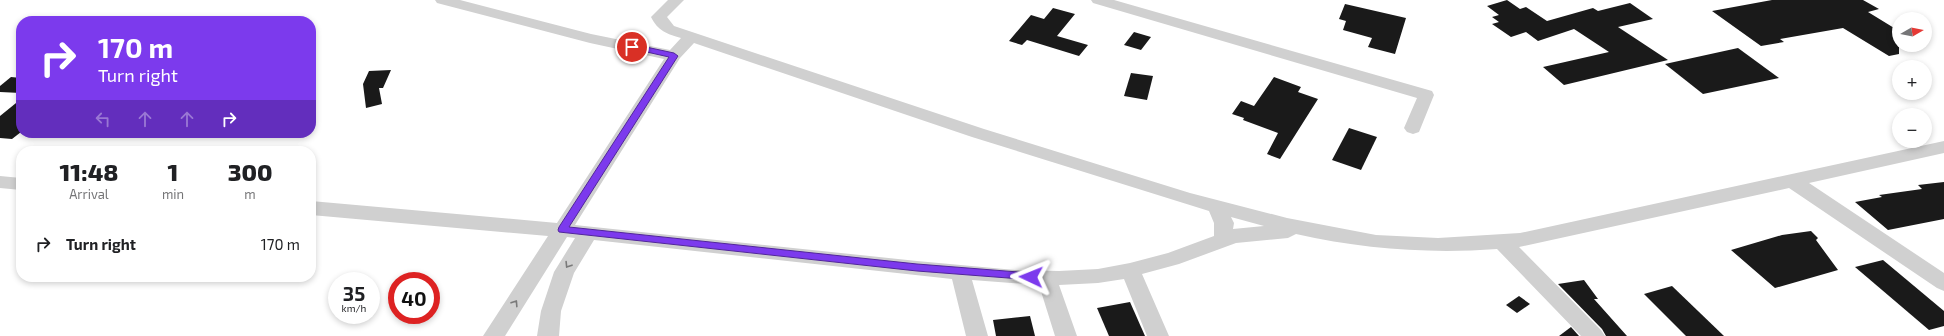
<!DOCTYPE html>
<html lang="en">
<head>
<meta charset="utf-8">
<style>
  :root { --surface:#fff; --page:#f2f2f2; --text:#202124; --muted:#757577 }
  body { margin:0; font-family:"Exo 2",sans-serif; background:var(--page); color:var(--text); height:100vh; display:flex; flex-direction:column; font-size:15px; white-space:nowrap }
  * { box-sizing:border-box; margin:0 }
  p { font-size:13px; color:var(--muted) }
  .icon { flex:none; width:22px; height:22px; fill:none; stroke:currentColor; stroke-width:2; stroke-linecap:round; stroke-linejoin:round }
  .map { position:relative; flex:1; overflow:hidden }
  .panel { position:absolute; left:16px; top:146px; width:300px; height:136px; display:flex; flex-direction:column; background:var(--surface); border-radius:16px; box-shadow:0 2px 6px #0003 }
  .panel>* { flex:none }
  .guide { position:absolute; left:16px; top:16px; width:300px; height:122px; border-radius:16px; box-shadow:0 2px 6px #0003; background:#7c3aed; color:#fff; overflow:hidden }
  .needle { width:26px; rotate:81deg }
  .fabs { position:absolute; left:1892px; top:12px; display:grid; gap:8px }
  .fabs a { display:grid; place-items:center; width:40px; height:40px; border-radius:50%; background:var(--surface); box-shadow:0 2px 6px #0003; font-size:20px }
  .speed { position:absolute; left:328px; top:272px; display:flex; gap:8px; font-size:20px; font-weight:700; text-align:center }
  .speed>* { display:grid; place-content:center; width:52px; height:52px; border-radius:50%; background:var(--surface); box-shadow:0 2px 6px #0003; line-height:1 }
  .speed small { font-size:10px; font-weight:400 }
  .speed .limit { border:6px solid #d22; background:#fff; color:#111 }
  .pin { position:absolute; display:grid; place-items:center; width:34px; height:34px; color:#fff; margin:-17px; border:2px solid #fff; border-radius:50%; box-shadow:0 1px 4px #0007 }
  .me { position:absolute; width:44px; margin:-22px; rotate:272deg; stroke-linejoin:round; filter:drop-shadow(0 0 3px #0008) }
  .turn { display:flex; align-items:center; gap:14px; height:84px; padding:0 16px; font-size:18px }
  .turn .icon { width:52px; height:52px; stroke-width:2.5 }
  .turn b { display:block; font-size:28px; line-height:34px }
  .lanes { display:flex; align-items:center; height:38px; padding:0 16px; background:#0003; justify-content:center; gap:20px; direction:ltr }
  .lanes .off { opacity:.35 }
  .eta { display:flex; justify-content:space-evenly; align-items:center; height:68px; text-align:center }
  .eta b { font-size:24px; font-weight:800; line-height:28px }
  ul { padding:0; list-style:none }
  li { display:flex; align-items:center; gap:12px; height:60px; padding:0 16px }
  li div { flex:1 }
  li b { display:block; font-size:15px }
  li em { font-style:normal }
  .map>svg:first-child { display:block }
</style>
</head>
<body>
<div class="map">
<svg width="1944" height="336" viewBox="0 0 1944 336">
  <rect width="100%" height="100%" fill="#fff"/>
  <g fill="#1a1a1a">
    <path d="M1507,0L1520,9L1526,7L1547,21L1593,8L1598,11L1630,3L1653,19L1618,27L1668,60L1564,85L1543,67L1609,52L1574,29L1538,41L1526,32L1511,37L1492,24L1499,22L1492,17L1499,15L1487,6Z"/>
    <path d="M1772,0H1863L1879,9L1868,12L1899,31V54L1889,56L1843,28L1780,39L1784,42L1761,46L1712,11Z"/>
    <path d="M1345,4L1406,18L1395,54L1368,47L1372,38L1343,30L1346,21L1339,19Z"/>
    <path d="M1053,8L1075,14L1057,36L1088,45L1079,56L1027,40L1022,45L1009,41L1031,15L1044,19Z"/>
    <path d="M1134,32L1151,37L1141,50L1124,45Z"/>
    <path d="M1738,48L1779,78L1703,94L1665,64Z"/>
    <path d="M391,70L383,88H379L382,104L366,108L363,84L369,71Z"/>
    <path d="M1131,73L1153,76L1147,100L1124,96Z"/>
    <path d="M11,77L21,78V93L0,92V86Z"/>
    <path d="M1274,77L1301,87L1298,92L1318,99L1280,159L1267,154L1278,133L1243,120L1244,118L1232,114L1241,101L1254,106Z"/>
    <path d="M21,99V132L12,139L0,138V116Z"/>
    <path d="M1349,128L1377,137L1361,170L1332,160Z"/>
    <path d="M1944,182V219L1888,230L1855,202L1882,197L1879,195L1922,189L1918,185Z"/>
    <path d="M1811,231L1818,238L1816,240L1838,270L1775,288L1731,250L1782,235Z"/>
    <path d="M1883,260L1944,311V326L1929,330L1855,267Z"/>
    <path d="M1584,280L1598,299H1594L1627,336H1606L1602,329L1558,284Z"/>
    <path d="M1672,286L1724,336H1686L1644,294Z"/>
    <path d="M1519,296L1530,304L1517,313L1506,305Z"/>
    <path d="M1130,302L1145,336H1109L1097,308Z"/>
    <path d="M1030,316L1035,336H996L993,320Z"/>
    <path d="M1571,327L1579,336H1559Z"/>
  </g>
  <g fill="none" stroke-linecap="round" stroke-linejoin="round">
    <g fill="#d0d0d0" fill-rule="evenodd">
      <path d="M435,0H460L591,34L670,50L681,38C667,34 658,31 651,17L668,0H684L667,17L674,26L984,129L1190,193L1287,218L1376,235L1438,238L1520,233L1944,141V153L1809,183L1944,273V291L1937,288L1789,188L1519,247L1601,330L1605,336H1581L1497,249C1429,254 1363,249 1296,234L1288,238L1236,243L1179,264L1142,274L1169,336H1147L1124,279L1098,283L1059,285L1077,336H1055L1039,285L972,280L988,336H966L952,279L594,240L574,273L561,311L559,336H537L541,311L554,272L575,238L567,237L505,336H483L548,236L311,215V201L557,223L664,59L590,43L437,3ZM694,43L972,137L1209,211L1214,223V236L1168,253L1130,263L1098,269L1059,271L1015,270L917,261L575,225L680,58ZM1231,217L1264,226L1233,229L1234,223Z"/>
      <path d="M1091,0H1114L1432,91L1434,95L1419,132L1413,134L1407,132L1404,128L1417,98L1093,3Z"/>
      <path d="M0,176L21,178V190L0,188Z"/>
    </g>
  </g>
  <defs><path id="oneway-chevron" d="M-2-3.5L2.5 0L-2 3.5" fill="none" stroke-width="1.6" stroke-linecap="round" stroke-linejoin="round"/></defs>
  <g stroke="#7a7a7a">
    <use href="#oneway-chevron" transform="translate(568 265) rotate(122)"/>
    <use href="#oneway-chevron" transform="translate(515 303) rotate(-57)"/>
  </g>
  <path fill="#7c3aed" stroke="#51269a" d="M632,44L674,53L678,56L569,227L917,264L1031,273L1036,277L1034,280L917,271L559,232L558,230L559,227L669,57L629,48V45Z"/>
</svg>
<div class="fabs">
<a><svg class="needle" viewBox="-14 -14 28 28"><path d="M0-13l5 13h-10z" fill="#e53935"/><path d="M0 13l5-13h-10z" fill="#757577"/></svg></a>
<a>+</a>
<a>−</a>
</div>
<div class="speed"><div>35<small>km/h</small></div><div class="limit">40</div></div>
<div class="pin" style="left:632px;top:47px;background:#d93025"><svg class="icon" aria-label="arrive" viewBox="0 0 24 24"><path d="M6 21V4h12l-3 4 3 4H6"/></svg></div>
<svg class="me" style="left:1031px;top:277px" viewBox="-20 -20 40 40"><path d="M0-17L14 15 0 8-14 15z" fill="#7c3aed" stroke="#fff" stroke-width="4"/></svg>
<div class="guide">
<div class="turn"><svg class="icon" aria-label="right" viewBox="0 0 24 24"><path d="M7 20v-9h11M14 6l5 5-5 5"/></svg><div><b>170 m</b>Turn right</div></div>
<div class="lanes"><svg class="icon off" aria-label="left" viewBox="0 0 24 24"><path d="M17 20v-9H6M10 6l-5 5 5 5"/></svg><svg class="icon off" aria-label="ahead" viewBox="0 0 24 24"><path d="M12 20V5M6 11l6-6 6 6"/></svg><svg class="icon off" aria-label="ahead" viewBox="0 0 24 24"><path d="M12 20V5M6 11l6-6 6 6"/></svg><svg class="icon" aria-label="right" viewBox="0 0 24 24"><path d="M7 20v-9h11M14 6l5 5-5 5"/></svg></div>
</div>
<section class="panel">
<div class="eta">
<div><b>11:48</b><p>Arrival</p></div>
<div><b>1</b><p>min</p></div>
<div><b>300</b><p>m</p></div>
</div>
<ul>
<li><svg class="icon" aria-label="right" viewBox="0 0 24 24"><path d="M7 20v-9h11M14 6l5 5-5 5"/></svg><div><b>Turn right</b></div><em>170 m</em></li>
</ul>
</section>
</div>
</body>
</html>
